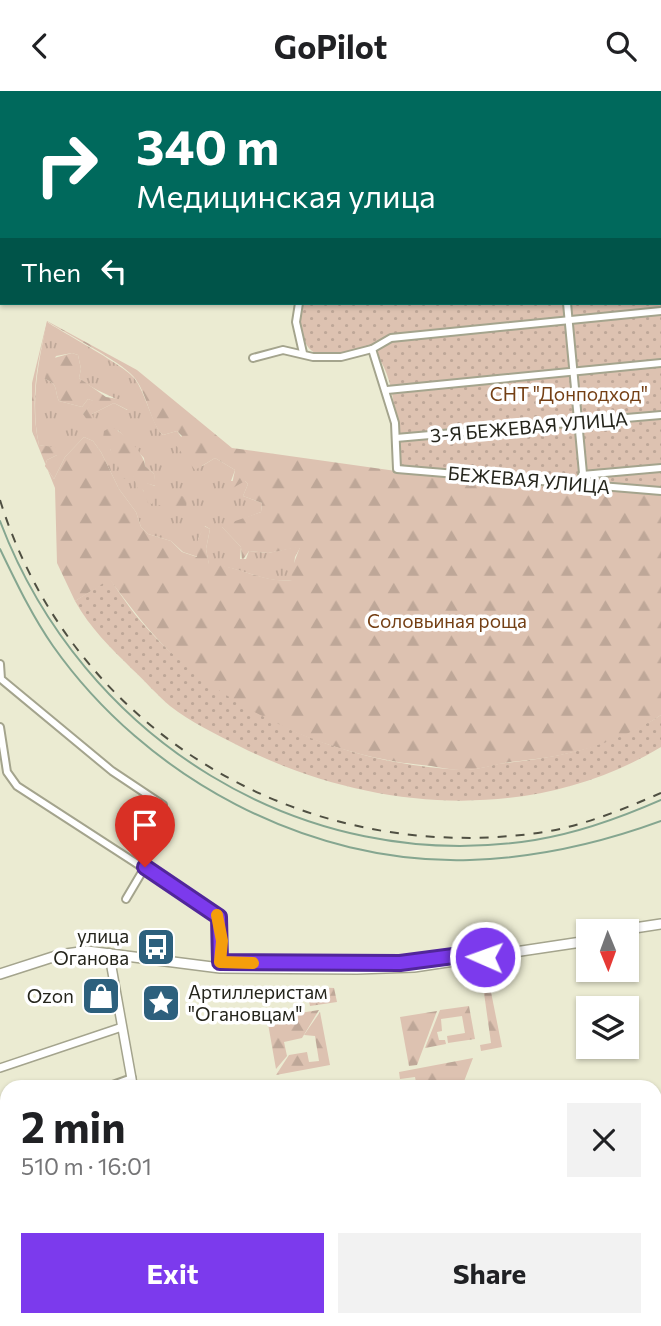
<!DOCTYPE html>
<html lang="en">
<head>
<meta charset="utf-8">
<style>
  :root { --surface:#fff; --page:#f2f2f2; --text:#202124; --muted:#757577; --accent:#7c3aed }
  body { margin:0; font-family:Commissioner,sans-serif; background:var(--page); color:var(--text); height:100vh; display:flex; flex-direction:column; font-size:26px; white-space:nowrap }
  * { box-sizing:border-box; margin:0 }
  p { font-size:23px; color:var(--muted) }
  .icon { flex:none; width:38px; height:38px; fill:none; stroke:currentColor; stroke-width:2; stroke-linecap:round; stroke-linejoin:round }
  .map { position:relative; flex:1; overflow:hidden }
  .side { position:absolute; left:0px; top:989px; width:662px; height:247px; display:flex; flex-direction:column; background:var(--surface); border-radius:21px 21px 0 0; box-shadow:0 2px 5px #0004 }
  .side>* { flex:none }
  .guide { position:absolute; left:0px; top:0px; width:662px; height:214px; box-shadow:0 2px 5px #0004; background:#00695c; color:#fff; overflow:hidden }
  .needle { width:46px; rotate:179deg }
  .tools { position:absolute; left:576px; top:828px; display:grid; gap:14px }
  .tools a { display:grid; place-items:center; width:63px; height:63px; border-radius:0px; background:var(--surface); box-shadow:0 2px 5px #0004; font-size:35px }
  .pin { position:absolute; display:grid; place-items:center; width:60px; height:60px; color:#fff; margin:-72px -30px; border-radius:50% 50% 50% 0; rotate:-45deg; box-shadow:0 0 7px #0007 }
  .pin .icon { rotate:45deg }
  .me { position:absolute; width:77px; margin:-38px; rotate:272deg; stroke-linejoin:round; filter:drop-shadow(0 0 5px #0008) }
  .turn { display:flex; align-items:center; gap:24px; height:147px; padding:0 21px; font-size:32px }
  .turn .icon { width:91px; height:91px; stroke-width:2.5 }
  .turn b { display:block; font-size:49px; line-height:60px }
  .then { display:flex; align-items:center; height:66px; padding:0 21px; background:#0003; gap:14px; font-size:26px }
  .round { display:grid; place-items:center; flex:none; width:74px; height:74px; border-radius:0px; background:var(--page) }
  .overview { display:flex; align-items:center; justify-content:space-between; height:119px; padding:0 21px }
  h1 { font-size:42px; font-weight:700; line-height:52px }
  .cta { display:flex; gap:14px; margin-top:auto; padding:14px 21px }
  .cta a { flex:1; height:80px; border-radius:0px; background:var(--accent); color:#fff; font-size:28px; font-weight:700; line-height:80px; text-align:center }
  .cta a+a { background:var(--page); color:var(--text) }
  header { display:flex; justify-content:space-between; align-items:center; height:91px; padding:0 21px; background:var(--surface); font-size:32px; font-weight:700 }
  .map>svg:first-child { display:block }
</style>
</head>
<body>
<header><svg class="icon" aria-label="back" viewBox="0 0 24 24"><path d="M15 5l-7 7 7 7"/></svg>GoPilot<svg class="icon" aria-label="search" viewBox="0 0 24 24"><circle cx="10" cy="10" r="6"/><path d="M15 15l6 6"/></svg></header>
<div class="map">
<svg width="661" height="1235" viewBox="0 0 661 1235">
  <defs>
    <pattern id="grass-tufts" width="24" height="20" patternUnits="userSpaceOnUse" patternTransform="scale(1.75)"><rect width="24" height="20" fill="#ddc2b1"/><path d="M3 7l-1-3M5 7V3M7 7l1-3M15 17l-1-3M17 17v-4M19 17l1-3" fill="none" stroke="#bea798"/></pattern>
    <pattern id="forest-firs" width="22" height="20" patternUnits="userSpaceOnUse" patternTransform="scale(1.75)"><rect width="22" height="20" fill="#ddc2b1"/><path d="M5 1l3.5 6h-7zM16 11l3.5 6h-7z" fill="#bea798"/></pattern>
    <pattern id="garden-dots" width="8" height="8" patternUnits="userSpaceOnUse" patternTransform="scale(1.75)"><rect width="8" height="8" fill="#ddc2b1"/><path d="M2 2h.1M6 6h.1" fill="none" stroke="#bea798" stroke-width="1.8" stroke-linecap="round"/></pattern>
  </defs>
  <rect width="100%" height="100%" fill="#ebebd2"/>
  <path fill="url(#grass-tufts)" fill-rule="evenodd" d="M47,231C64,242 125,275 134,287C145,300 153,336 163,344L177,340L202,375L215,367L235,379L231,390H245L248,393L243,405L262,412L261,421L222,436L241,456L240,468H246L249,460L268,462L301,455L295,466L292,489C265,493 237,474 209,474L206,458L210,438L205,435L198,448V466L183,461L171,450L148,443L141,436L136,421L119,398L101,361L93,350L84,346L65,366L54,388L45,375L47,369L57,364L50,356L39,354C30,312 38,272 47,231ZM72,262L78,264L81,278L79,287C95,301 113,304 130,316L127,319L114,312L92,323H83L94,310L88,308L82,316L59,310C54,299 59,293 45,288L56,265ZM118,339L144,367L145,375L154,383L155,395L144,391L152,413L133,384L124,382L110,358Z"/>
  <g fill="url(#forest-firs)" fill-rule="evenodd">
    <path d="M47,230L137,279L232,357L396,380L661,402V624C617,655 563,666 510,671C496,673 482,678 468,679C457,680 443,677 431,675C346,668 249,631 183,573C154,548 133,519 110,489L75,510L57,472L55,397L32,340V292ZM48,231C67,243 121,271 133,285C147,300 150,333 163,344L177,340L182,345L175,353L195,379L215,367L235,379L231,398L245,390L248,393L243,405L262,412L261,421L221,435L241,456L242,470L249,460L268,462L300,456L291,480L292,489C265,493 237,474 209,473L206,458L210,438L204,435L198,448L197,466L182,461L171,450L148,443L141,436L136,421L119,398L101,361L93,350L84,346L65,366L54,388L45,375L47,369L57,364L61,357L39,354C30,313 36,271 48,231Z"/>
    <path d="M72,262L78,264L81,278L79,287L106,306L125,309L131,316L128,319L114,312L92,323L95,330L90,333L83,323L93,310L88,308L82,316L59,310C54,299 59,293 45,288L47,269Z"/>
    <path d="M111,336C123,341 144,361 145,375L154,383L156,395L145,392L155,402L152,413L148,412L143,399L138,398L133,385L124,388L117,373L110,371L113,366L110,358L102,354L104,340Z"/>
    <path d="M177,403L187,407L186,418L158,414L160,406Z"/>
    <path d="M306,896L334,897L337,911L310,915Z"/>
    <path d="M491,901L502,956L481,960L480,954L491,952L484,902Z"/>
    <path d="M469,915L475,948L448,952L447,945L465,942L462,925L441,928L442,940L437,941L439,949H445L446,953L425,957L440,919Z"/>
    <path d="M319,919L302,947L284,951L287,965L276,978L267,927Z"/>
    <path d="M437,920L417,974L409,975L400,926Z"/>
    <path d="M320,921L330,974L276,984L289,964L307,961L309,971L319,970L315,945L304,944Z"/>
    <path d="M473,967L463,993L417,996L415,986L400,988L399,981Z"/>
  </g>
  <g fill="url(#garden-dots)">
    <path d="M369,0H661V402L396,380C395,341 400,287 371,257C321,275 298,269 299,212H660V2H360Z"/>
    <path d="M110,488C121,504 132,521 145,535C224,624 347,674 465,679C478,679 493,673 506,672C562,666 614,655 661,624V656C532,734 370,721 239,655C216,643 190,631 170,615C157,604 145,590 132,578C110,556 90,537 75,510Z"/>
  </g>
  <path fill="#ddc2b1" d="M350,1229H441L442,1235H352Z"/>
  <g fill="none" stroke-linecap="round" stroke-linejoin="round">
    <g stroke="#85a690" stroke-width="2">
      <path d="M0,430C82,647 302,786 535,749C579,742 620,727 661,709"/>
      <path d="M0,458C16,491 32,525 53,555C146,687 308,774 470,769C534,767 601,752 661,730"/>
    </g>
    <defs>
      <g id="minor">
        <path d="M380,0V2"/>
        <path d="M541,0L542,2"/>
        <path d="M16,2L17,0"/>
        <path d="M355,2L362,0"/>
        <path d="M660,11H661"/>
        <path d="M0,27L2,25"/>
        <path d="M660,65H661"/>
        <path d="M660,117H661"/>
        <path d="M660,168H661"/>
        <path d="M299,212L296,231L303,262"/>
        <path d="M567,212L584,393"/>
        <path d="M372,258L395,332L397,378L661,400"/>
        <path d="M253,267L283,259L313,266H341L372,258L391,247L661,220"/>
        <path d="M387,299L661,272"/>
        <path d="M396,347L661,324"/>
        <path d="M582,384L661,377"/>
        <path d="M0,573L1,588L112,680L163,714"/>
        <path d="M0,636L7,681L17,695L219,826L221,871"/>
        <path d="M126,808L145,776"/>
        <path d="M107,996L132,987"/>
        <path d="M0,1033L7,1031"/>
        <path d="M0,1085L7,1083"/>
        <path d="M0,1198L7,1196"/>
      </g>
      <g id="tertiary">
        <path d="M0,977L122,936"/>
        <path d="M0,1052L7,1073"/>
        <path d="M0,1148L7,1146"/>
        <path d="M52,1228L54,1235"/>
      </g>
      <g id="secondary">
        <path d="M109,862L133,996"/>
        <path d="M176,1228L177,1235"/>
      </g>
      <g id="primary">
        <path d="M615,840L661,833"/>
        <path d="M0,883L59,864L87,860L220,877L357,878L414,876L588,850"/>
      </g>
    </defs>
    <use href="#minor" stroke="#a4a48d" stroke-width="10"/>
    <use href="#tertiary" stroke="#a4a48d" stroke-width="10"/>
    <use href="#secondary" stroke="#a4a48d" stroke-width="11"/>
    <use href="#primary" stroke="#a4a48d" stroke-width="12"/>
    <use href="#minor" stroke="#fff" stroke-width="6"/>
    <use href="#tertiary" stroke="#fff" stroke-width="7"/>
    <use href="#secondary" stroke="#fff" stroke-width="8"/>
    <use href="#primary" stroke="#fff" stroke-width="9"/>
    <g stroke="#4f4f42" stroke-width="2" stroke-dasharray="9 9" stroke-linecap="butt">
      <path d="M49,2L50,0"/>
      <path d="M0,104L2,98"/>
      <path d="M0,409C71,637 295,772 530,743C576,738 619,720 661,702"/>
    </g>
  </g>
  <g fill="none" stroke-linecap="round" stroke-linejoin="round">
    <defs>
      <path id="route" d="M145,776L219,826L220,871L400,872L484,861L485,866"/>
    </defs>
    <use href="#route" stroke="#51269a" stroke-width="18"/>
    <use href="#route" stroke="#7c3aed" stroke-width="12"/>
    <path stroke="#f59e0b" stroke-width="12" d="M217,824L222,850L220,871L253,872"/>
  </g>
  <defs>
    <symbol id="bus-square" viewBox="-11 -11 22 22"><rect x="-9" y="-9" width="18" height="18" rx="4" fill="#2d607d" stroke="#fff"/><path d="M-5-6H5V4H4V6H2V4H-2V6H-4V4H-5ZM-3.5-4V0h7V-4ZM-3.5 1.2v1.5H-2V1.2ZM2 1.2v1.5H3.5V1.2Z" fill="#fff"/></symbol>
    <symbol id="shop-square" viewBox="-11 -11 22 22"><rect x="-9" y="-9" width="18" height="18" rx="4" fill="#2d607d" stroke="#fff"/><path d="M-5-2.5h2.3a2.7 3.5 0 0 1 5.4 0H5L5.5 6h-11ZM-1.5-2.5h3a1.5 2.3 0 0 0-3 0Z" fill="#fff"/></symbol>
    <symbol id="sight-square" viewBox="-11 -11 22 22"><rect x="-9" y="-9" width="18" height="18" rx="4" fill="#2d607d" stroke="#fff"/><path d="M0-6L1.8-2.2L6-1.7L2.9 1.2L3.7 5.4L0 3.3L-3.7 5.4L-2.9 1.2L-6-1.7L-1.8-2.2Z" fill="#fff"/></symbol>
  </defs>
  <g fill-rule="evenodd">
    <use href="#bus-square" x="134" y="834" width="44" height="44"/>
    <use href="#shop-square" x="79" y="883" width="44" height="44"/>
    <use href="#sight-square" x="139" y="890" width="44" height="44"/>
  </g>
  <g text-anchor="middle" stroke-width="7" stroke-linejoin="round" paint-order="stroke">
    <g font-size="19" fill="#743f14" stroke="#fff">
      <text x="569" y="310">СНТ "Донподход"</text>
      <text x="447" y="537">Соловьиная роща</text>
    </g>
    <g font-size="19" fill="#25251c" stroke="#fff">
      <text transform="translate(529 336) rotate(-5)" y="7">3-Я БЕЖЕВАЯ УЛИЦА</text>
      <text transform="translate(529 389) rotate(5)" y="7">БЕЖЕВАЯ УЛИЦА</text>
    </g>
    <g font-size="19" fill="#25251c" stroke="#fff" text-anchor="end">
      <text x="129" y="852">улица<tspan x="129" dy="22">Оганова</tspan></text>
      <text x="188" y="908" text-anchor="start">Артиллеристам<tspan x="188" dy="22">"Огановцам"</tspan></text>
      <text x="74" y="912">Ozon</text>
    </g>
  </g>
</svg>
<div class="tools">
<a><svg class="needle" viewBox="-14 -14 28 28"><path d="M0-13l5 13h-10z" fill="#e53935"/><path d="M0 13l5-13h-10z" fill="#757577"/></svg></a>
<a><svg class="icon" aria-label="layers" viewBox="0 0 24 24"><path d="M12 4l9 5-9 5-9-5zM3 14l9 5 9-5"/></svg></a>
</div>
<div class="pin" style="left:145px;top:776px;background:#d93025"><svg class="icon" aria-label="arrive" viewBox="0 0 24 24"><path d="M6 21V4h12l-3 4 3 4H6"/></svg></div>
<svg class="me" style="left:485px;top:866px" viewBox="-20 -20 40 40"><circle r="17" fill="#7c3aed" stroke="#fff" stroke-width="3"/><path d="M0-11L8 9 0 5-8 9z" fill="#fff"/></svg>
<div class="guide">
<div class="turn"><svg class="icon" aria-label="right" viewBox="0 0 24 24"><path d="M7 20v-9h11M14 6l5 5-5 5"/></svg><div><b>340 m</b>Медицинская улица</div></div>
<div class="then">Then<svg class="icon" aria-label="left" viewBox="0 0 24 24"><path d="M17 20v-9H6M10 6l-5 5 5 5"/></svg></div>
</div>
<section class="side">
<div class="overview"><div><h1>2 min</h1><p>510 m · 16:01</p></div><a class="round"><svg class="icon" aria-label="close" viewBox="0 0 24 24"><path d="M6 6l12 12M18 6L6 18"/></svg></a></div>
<div class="cta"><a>Exit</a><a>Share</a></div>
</section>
</div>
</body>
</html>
